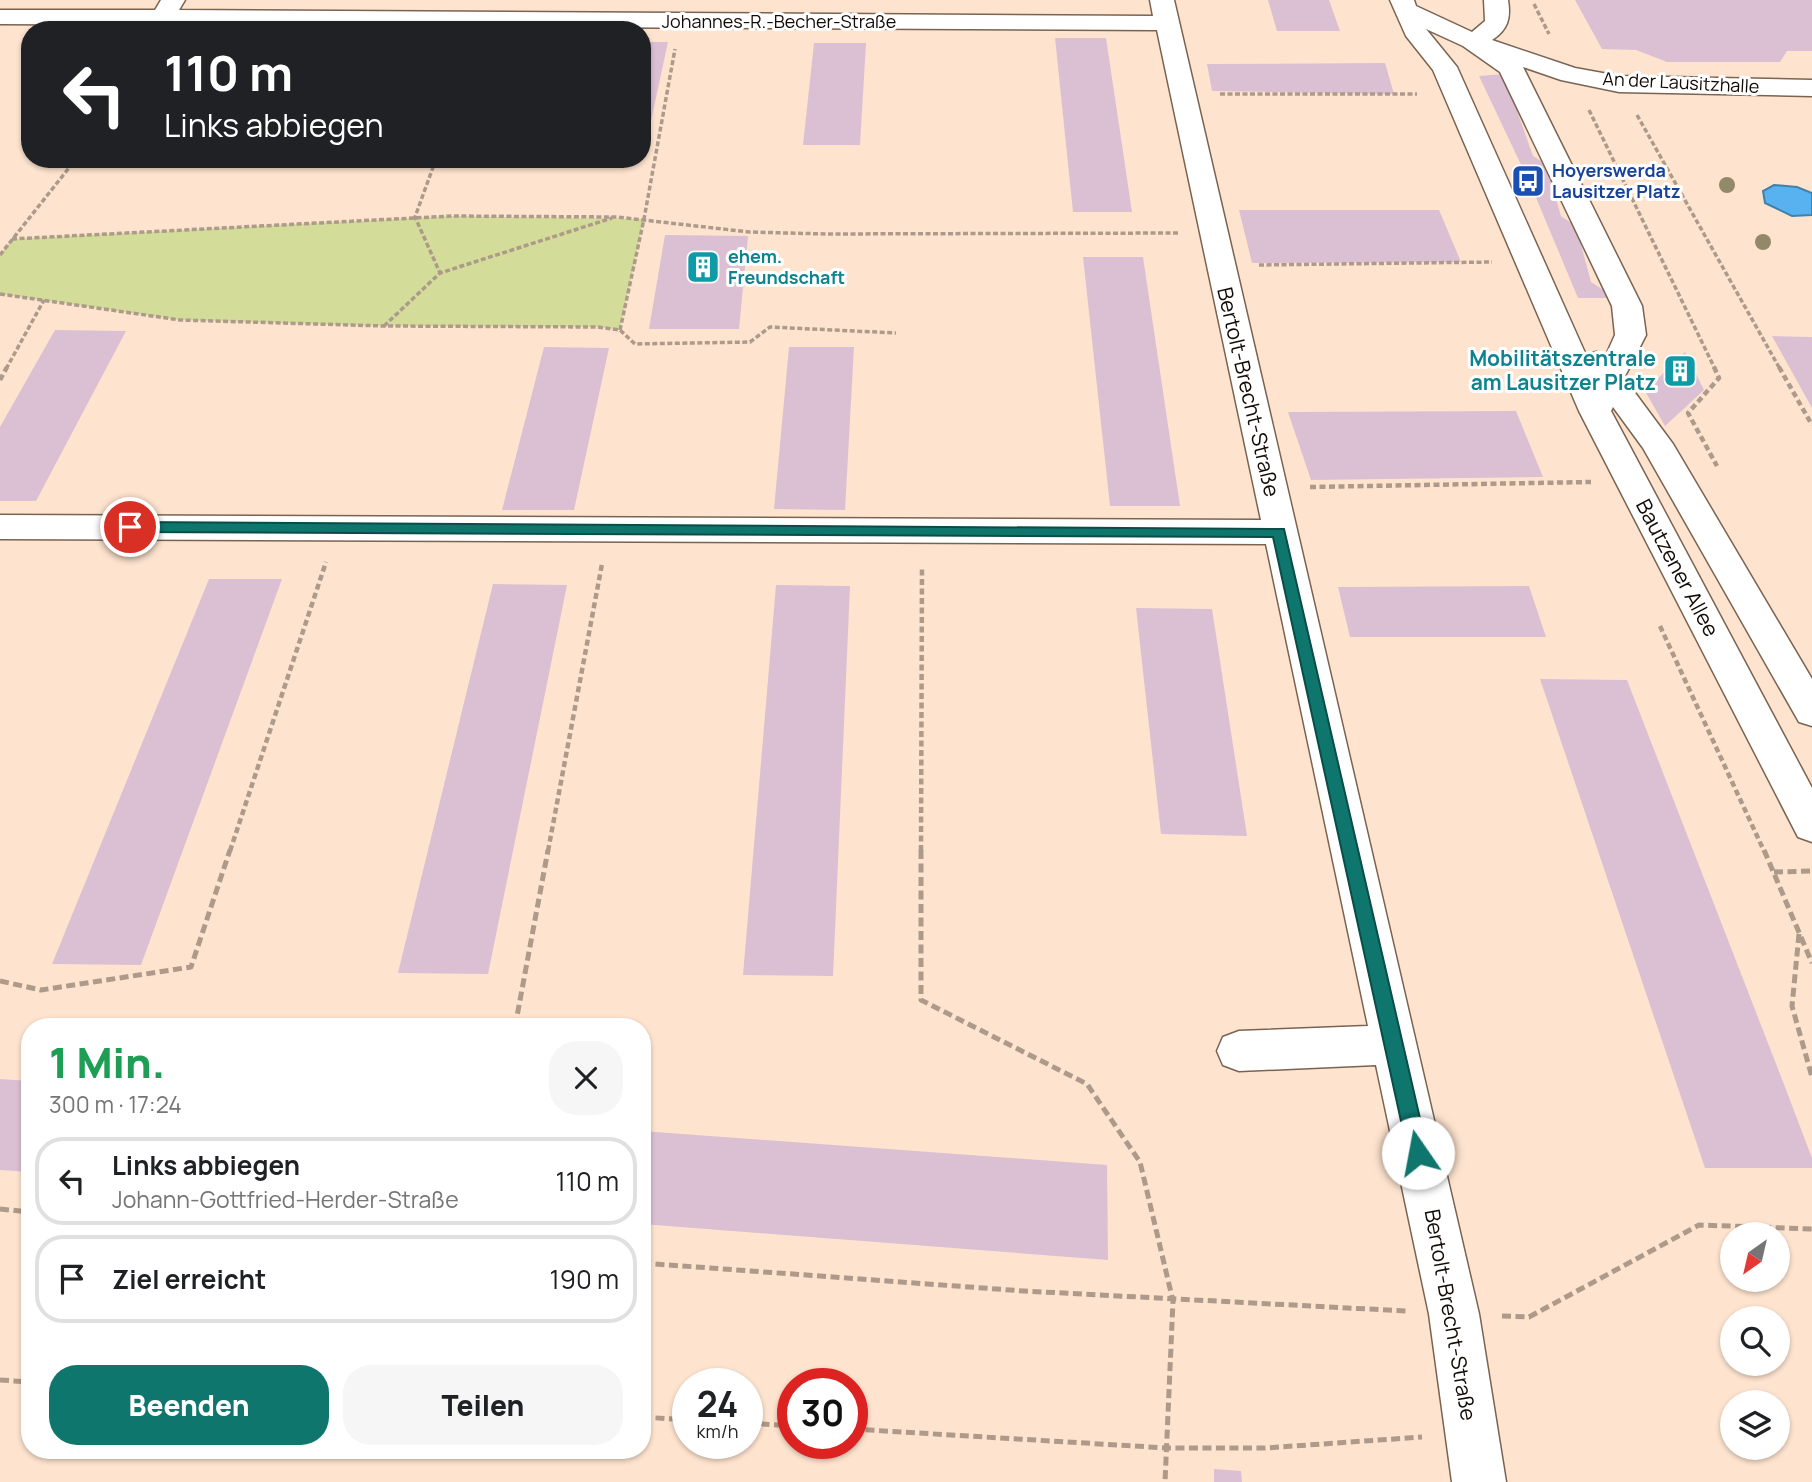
<!DOCTYPE html>
<html lang="de">
<head>
<meta charset="utf-8">
<style>
  :root { --surface:#fff; --page:#f6f6f6; --text:#202124; --muted:#757577; --line:#e0e0e0; --accent:#0f766e }
  body { margin:0; font-family:Manrope,sans-serif; background:var(--page); color:var(--text); height:100vh; display:flex; flex-direction:column; font-size:26px; white-space:nowrap }
  * { box-sizing:border-box; margin:0 }
  p { font-size:23px; color:var(--muted) }
  .icon { flex:none; width:38px; height:38px; fill:none; stroke:currentColor; stroke-width:2; stroke-linecap:round; stroke-linejoin:round }
  .map { position:relative; flex:1; overflow:hidden }
  .sheet { position:absolute; left:21px; top:1018px; width:630px; height:441px; display:flex; flex-direction:column; background:var(--surface); border-radius:28px; box-shadow:0 2px 5px #0004 }
  .sheet>* { flex:none }
  .top-card { position:absolute; left:21px; top:21px; width:630px; height:147px; border-radius:28px; box-shadow:0 2px 5px #0004; background:#202124; color:#fff; overflow:hidden }
  .needle { width:46px; rotate:214deg }
  .tools { position:absolute; left:1720px; top:1222px; display:grid; gap:14px }
  .tools a { display:grid; place-items:center; width:70px; height:70px; border-radius:50%; background:var(--surface); box-shadow:0 2px 5px #0004; font-size:35px }
  .speed { position:absolute; left:672px; top:1368px; display:flex; gap:14px; font-size:35px; font-weight:700; text-align:center }
  .speed>* { display:grid; place-content:center; width:91px; height:91px; border-radius:50%; background:var(--surface); box-shadow:0 2px 5px #0004; line-height:1 }
  .speed small { font-size:18px; font-weight:400 }
  .speed .limit { border:10px solid #d22; background:#fff; color:#111 }
  .pin { position:absolute; display:grid; place-items:center; width:60px; height:60px; color:#fff; margin:-30px; border:4px solid #fff; border-radius:50%; box-shadow:0 2px 7px #0007 }
  .me { position:absolute; width:77px; margin:-38px; rotate:348deg; stroke-linejoin:round; filter:drop-shadow(0 0 5px #0008) }
  .turn { display:flex; align-items:center; gap:24px; height:147px; padding:0 28px; font-size:32px }
  .turn .icon { width:91px; height:91px; stroke-width:2.5 }
  .turn b { display:block; font-size:49px; line-height:60px }
  .round { display:grid; place-items:center; flex:none; width:74px; height:74px; border-radius:28px; background:var(--page) }
  .head { display:flex; align-items:center; justify-content:space-between; height:119px; padding:0 28px }
  h1 { font-size:42px; font-weight:800; line-height:52px; color:#1e9e55 }
  .primary-button { display:flex; gap:14px; margin-top:auto; padding:14px 28px }
  .primary-button a { flex:1; height:80px; border-radius:28px; background:var(--accent); color:#fff; font-size:28px; font-weight:800; line-height:80px; text-align:center }
  .primary-button a+a { background:var(--page); color:var(--text) }
  ul { padding:0; list-style:none }
  li { display:flex; align-items:center; gap:21px; height:88px; margin:0 14px 10px; padding:0 14px; border:4px solid var(--line); border-radius:28px }
  li div { flex:1 }
  li b { display:block; font-size:26px }
  li em { font-style:normal }
  .map>svg:first-child { display:block }
</style>
</head>
<body>
<div class="map">
<svg width="1812" height="1482" viewBox="0 0 1812 1482">
  <rect width="100%" height="100%" fill="#fee4cf"/>
  <path fill="#d3dd99" d="M452,216L644,219L620,330L597,327L384,326L180,320L0,294V255L12,239Z"/>
  <path fill="#57b2ef" stroke="#4280a9" stroke-width="2" d="M1774,185L1797,187L1812,193V215L1792,216L1765,203L1763,191Z"/>
  <g fill="#dbc0d3">
    <path d="M1268,0H1329L1340,31H1277Z"/>
    <path d="M1575,0H1812V51H1787L1780,62H1667L1636,50L1602,49Z"/>
    <path d="M1055,38H1106L1132,212H1073Z"/>
    <path d="M642,42H668L646,144H642Z"/>
    <path d="M814,43H866L860,145H803Z"/>
    <path d="M1385,63L1394,94L1212,91L1207,64Z"/>
    <path d="M1504,74L1533,156L1546,164L1561,216L1576,226L1591,282L1607,292L1610,298H1578L1532,188L1479,76Z"/>
    <path d="M1239,210H1439L1461,262L1252,263Z"/>
    <path d="M665,235L748,236L739,329H649Z"/>
    <path d="M1083,257H1143L1180,506H1110Z"/>
    <path d="M55,330L126,331L36,501H0V427Z"/>
    <path d="M1772,336L1812,337V408Z"/>
    <path d="M544,347L609,348L574,510H502Z"/>
    <path d="M789,347H854L845,510L774,509Z"/>
    <path d="M1685,352L1704,390L1665,426L1645,391Z"/>
    <path d="M1516,411L1543,477L1311,480L1288,412Z"/>
    <path d="M209,579H282L141,965L52,964Z"/>
    <path d="M493,584L567,585L488,974L398,973Z"/>
    <path d="M776,585L850,586L833,976L743,975Z"/>
    <path d="M1529,586L1546,637H1350L1338,587Z"/>
    <path d="M1136,608L1212,609L1247,836L1161,834Z"/>
    <path d="M1540,679L1627,680L1785,1087L1812,1158V1168H1705Z"/>
    <path d="M0,1079L30,1081V1172L0,1170Z"/>
    <path d="M642,1131L1107,1165L1108,1260L642,1224Z"/>
    <path d="M1214,1469L1241,1471L1242,1482H1214Z"/>
  </g>
  <g fill="none" stroke-linecap="round" stroke-linejoin="round">
    <defs>
      <g id="minor">
        <path d="M161,0H185L179,10L1153,16L1150,0H1174L1479,1314L1506,1482H1452L1429,1314L1376,1065L1239,1071L1223,1065L1217,1051L1223,1037L1239,1031L1368,1026L1266,544L0,539V515L1261,520L1157,30L0,24V10H155Z"/>
        <path d="M1390,0H1414L1416,6L1472,32L1485,21L1484,0H1508C1511,18 1508,30 1492,40L1575,68L1619,76L1812,80V96L1619,92L1561,80L1523,67L1642,306L1646,335L1624,378L1673,444L1812,679V726L1799,722L1643,448L1613,407L1611,411L1812,788V842L1798,837L1579,411L1433,70L1406,36ZM1426,29L1463,46L1500,72L1612,306L1615,335L1606,355L1596,352L1586,355L1457,67Z"/>
      </g>
    </defs>
    <use href="#minor" stroke="#7a6351" stroke-width="3"/>
    <g stroke="#ad9a8a" stroke-width="3.5" stroke-dasharray="5 2.5" stroke-linecap="butt">
      <path d="M1534,4L1549,34"/>
      <path d="M1220,94H1417"/>
      <path d="M1589,110L1715,369"/>
      <path d="M1637,115L1780,369"/>
      <path d="M436,159L415,217L440,273"/>
      <path d="M12,239L452,216L617,217L749,232L826,234L1178,233"/>
      <path d="M0,255L76,159"/>
      <path d="M1259,265L1492,262"/>
      <path d="M0,294L180,320L384,326L598,327L620,330L635,344L750,342L770,327L896,333"/>
      <path d="M384,326L440,273L612,218"/>
      <path d="M620,330L644,219L675,49"/>
      <path d="M6,369L44,300"/>
    </g>
    <g stroke="#ad9a8a" stroke-width="4.5" stroke-dasharray="6 3.5" stroke-linecap="butt">
      <path d="M1714,367L1719,378L1688,413L1717,466"/>
      <path d="M1779,367L1812,425"/>
      <path d="M0,380L7,367"/>
      <path d="M1310,487L1591,482"/>
      <path d="M1660,626L1764,851"/>
      <path d="M230,851L326,562"/>
      <path d="M548,851L602,564"/>
      <path d="M921,851L922,566"/>
    </g>
    <g stroke="#ad9a8a" stroke-width="5" stroke-dasharray="9 4.5" stroke-linecap="butt">
      <path d="M921,850V1000L1087,1084L1140,1162L1173,1301L1165,1482"/>
      <path d="M1764,850L1812,963"/>
      <path d="M1774,872L1812,871"/>
      <path d="M1799,934L1792,1006L1812,1077"/>
      <path d="M0,981L41,990L191,967L230,850"/>
      <path d="M515,1027L548,850"/>
      <path d="M0,1209L30,1212"/>
      <path d="M642,1263L1024,1291L1406,1311"/>
      <path d="M1502,1316L1529,1317L1699,1225L1812,1229"/>
      <path d="M0,1380L30,1382"/>
      <path d="M642,1417L688,1420"/>
      <path d="M747,1423L793,1426"/>
      <path d="M852,1429L1167,1448H1265L1422,1437"/>
    </g>
    <use href="#minor" fill="#fff" fill-rule="evenodd"/>
  </g>
  <g fill="#928969">
    <circle cx="1727" cy="185" r="8"/>
    <circle cx="1763" cy="242" r="8"/>
  </g>
  <path fill="#0f766e" stroke="#0a4d48" stroke-width="2" d="M130,522L1284,529L1428,1153L1425,1159L1418,1162L1411,1159L1408,1153L1273,537L130,532L123,527Z"/>
  <defs>
    <symbol id="bus-square" viewBox="-11 -11 22 22"><rect x="-9" y="-9" width="18" height="18" rx="4" fill="#1a4fb4" stroke="#fff"/><path d="M-5-6H5V4H4V6H2V4H-2V6H-4V4H-5ZM-3.5-4V0h7V-4ZM-3.5 1.2v1.5H-2V1.2ZM2 1.2v1.5H3.5V1.2Z" fill="#fff"/></symbol>
    <symbol id="building-square" viewBox="-11 -11 22 22"><rect x="-9" y="-9" width="18" height="18" rx="4" fill="#0f9aa8" stroke="#fff"/><path d="M-4-6H4V6H1V3H-1V6H-4ZM-2.5-4.3h1.7v1.8h-1.7ZM.8-4.3h1.7v1.8H.8ZM-2.5-1h1.7V.8h-1.7ZM.8-1h1.7V.8H.8Z" fill="#fff"/></symbol>
  </defs>
  <g fill-rule="evenodd">
    <use href="#bus-square" x="1509" y="162" width="38" height="38"/>
    <use href="#building-square" x="684" y="248" width="38" height="38"/>
    <use href="#building-square" x="1661" y="352" width="38" height="38"/>
  </g>
  <g text-anchor="middle" stroke-width="6" stroke-linejoin="round" paint-order="stroke">
    <g font-size="18" fill="#120a05" stroke="#fff">
      <text x="779" y="28">Johannes-R.-Becher-Straße</text>
      <text transform="translate(1681 83) rotate(3)" y="6">An der Lausitzhalle</text>
    </g>
    <g font-size="18" font-weight="bold" fill="#164399" stroke="#fff" text-anchor="start">
      <text x="1552" y="177">Hoyerswerda<tspan x="1552" dy="21">Lausitzer Platz</tspan></text>
    </g>
    <g font-size="18" font-weight="bold" fill="#0d838f" stroke="#fff" text-anchor="start">
      <text x="728" y="263">ehem.<tspan x="728" dy="21">Freundschaft</tspan></text>
    </g>
    <g font-size="21" font-weight="bold" fill="#0d838f" stroke="#fff" text-anchor="end">
      <text x="1656" y="366">Mobilitätszentrale<tspan x="1656" dy="24">am Lausitzer Platz</tspan></text>
    </g>
    <g font-size="21" fill="#120a05" stroke="#fff">
      <text transform="translate(1248 392) rotate(77)" y="7">Bertolt-Brecht-Straße</text>
      <text transform="translate(1677 568) rotate(62)" y="7">Bautzener Allee</text>
      <text transform="translate(1450 1315) rotate(80)" y="7">Bertolt-Brecht-Straße</text>
    </g>
  </g>
</svg>
<div class="tools">
<a><svg class="needle" viewBox="-14 -14 28 28"><path d="M0-13l5 13h-10z" fill="#e53935"/><path d="M0 13l5-13h-10z" fill="#757577"/></svg></a>
<a><svg class="icon" aria-label="search" viewBox="0 0 24 24"><circle cx="10" cy="10" r="6"/><path d="M15 15l6 6"/></svg></a>
<a><svg class="icon" aria-label="layers" viewBox="0 0 24 24"><path d="M12 4l9 5-9 5-9-5zM3 14l9 5 9-5"/></svg></a>
</div>
<div class="speed"><div>24<small>km/h</small></div><div class="limit">30</div></div>
<div class="pin" style="left:130px;top:527px;background:#d93025"><svg class="icon" aria-label="arrive" viewBox="0 0 24 24"><path d="M6 21V4h12l-3 4 3 4H6"/></svg></div>
<svg class="me" style="left:1418px;top:1153px" viewBox="-20 -20 40 40"><circle r="19" fill="#fff"/><path d="M0-13L10 11 0 6-10 11z" fill="#0f766e"/></svg>
<div class="top-card">
<div class="turn"><svg class="icon" aria-label="left" viewBox="0 0 24 24"><path d="M17 20v-9H6M10 6l-5 5 5 5"/></svg><div><b>110 m</b>Links abbiegen</div></div>
</div>
<section class="sheet">
<div class="head"><div><h1>1 Min.</h1><p>300 m · 17:24</p></div><a class="round"><svg class="icon" aria-label="close" viewBox="0 0 24 24"><path d="M6 6l12 12M18 6L6 18"/></svg></a></div>
<ul>
<li><svg class="icon" aria-label="left" viewBox="0 0 24 24"><path d="M17 20v-9H6M10 6l-5 5 5 5"/></svg><div><b>Links abbiegen</b><p>Johann-Gottfried-Herder-Straße</p></div><em>110 m</em></li>
<li><svg class="icon" aria-label="arrive" viewBox="0 0 24 24"><path d="M6 21V4h12l-3 4 3 4H6"/></svg><div><b>Ziel erreicht</b></div><em>190 m</em></li>
</ul>
<div class="primary-button"><a>Beenden</a><a>Teilen</a></div>
</section>
</div>
</body>
</html>
